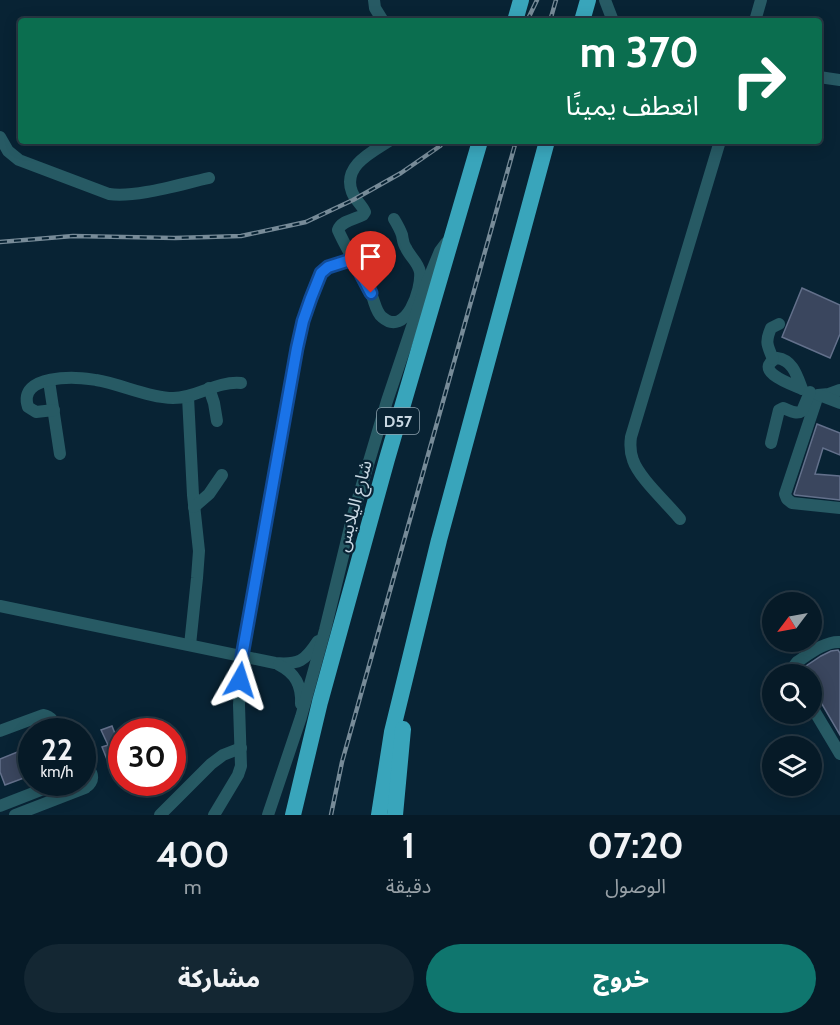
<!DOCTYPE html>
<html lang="ar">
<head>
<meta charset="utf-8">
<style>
  :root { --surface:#061a27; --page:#142733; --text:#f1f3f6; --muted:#98a1a7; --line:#273844; --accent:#0f766e }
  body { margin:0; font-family:Cabin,"Noto Sans Arabic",sans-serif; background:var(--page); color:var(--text); direction:rtl; height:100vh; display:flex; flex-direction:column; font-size:22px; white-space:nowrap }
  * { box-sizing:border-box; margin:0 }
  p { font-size:20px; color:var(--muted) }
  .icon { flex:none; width:33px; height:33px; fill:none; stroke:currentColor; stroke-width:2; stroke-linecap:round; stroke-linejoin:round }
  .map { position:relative; height:815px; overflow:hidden; direction:ltr }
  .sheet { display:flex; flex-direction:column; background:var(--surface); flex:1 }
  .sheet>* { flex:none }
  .top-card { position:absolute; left:18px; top:18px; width:804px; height:126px; border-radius:6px; box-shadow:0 3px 15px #0003,0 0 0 2px var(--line); direction:rtl; background:#0b6e4f; color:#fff; overflow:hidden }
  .needle { width:39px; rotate:238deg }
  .buttons { position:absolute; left:762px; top:592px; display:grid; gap:12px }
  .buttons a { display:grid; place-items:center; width:60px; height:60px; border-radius:50%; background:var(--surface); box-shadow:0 3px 15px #0003,0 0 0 2px var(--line); font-size:30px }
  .speed { position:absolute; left:18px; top:718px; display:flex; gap:12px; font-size:30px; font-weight:700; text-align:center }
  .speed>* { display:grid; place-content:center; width:78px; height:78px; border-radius:50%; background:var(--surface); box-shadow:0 3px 15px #0003,0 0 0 2px var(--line); line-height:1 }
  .speed small { font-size:15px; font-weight:400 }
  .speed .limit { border:9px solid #d22; background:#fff; color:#111 }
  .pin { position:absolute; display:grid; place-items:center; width:51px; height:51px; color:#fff; margin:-62px -26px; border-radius:50% 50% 50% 0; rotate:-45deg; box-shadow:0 0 6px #0007 }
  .pin .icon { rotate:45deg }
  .me { position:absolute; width:66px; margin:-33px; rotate:6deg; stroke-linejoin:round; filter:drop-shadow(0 0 4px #0008) }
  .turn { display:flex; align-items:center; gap:21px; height:126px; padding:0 24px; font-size:27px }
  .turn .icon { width:78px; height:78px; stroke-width:2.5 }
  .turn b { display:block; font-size:42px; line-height:51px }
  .eta { display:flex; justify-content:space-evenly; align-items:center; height:102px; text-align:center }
  .eta b { font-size:36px; font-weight:800; line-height:42px }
  .action { display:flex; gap:12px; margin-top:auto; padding:12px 24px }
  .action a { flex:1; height:69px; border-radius:36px; background:var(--accent); color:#fff; font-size:24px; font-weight:800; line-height:69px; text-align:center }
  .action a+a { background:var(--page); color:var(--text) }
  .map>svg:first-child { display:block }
</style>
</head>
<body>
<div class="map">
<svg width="840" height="815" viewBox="0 0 840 815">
  <rect width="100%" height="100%" fill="#082334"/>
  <g fill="#3a465e" stroke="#63708b" stroke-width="1.5">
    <path d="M802,288L840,305V334L830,358L782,337Z"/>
    <path d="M817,424L840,433V455L823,448L815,474L840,476V500L795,495L794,494Z"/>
    <path d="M838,650L840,653V735L812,687V675H805L802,670L803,668L821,656L831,651Z"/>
    <path d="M112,726L118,741L122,740V775L114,777L102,747L108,745L101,730Z"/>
    <path d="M32,746V775L5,785L0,772V759Z"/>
  </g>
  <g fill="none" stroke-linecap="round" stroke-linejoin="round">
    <g stroke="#275a64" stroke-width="12">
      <path d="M374,0L375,8L383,21"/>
      <path d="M605,0L613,21"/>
      <path d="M755,21L761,0"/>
      <path d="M819,77L840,80"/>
      <path d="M0,137L8,151L19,160L109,194C136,198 181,184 209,178"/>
      <path d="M389,141C372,152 342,166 352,192C355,200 362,205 365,212L363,215C355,219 341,221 338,230C348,253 363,273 372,296C375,303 376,312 382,317C406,338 422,289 420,272C418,262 410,257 406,248C403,244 403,240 402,235C400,229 397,224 394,219"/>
      <path d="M777,358C793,360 797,376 802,389C793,385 751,371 777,358Z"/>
      <path d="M773,359C767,345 765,342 771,328L779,324"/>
      <path d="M49,381L60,454"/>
      <path d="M209,388L214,403L217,421"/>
      <path d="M840,390L829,394L818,395L785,494L787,499L792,503L840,508"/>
      <path d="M819,395L840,403"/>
      <path d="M188,397L193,495L199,551L197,578L190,645"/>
      <path d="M54,410L36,412L28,407C17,374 77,376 96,380C121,384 149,398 173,398C198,398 215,381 241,383"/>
      <path d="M771,443L779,410L783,408C789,410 796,415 802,411L810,392"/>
      <path d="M194,507L209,494L222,475"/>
      <path d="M680,519C667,503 639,478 633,460C630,452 630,444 631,437L720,141"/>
      <path d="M0,606L275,663C299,665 305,661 318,641"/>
      <path d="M279,665C295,673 302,685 301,704"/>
      <path d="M793,675L794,666L797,662C809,654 825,641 840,642"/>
      <path d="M812,707L840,754"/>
      <path d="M0,731L43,715C53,717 55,724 59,732"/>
      <path d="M82,739C92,748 90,756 88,768"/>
      <path d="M72,783C87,798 103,773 82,765"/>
      <path d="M0,806L59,783"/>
      <path d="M15,815L85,788"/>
      <path d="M160,815L211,764L223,755L241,748"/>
      <path d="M214,815L238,775L241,766L239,705L242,656L300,335C304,319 314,277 326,268C333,263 344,261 353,259"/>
      <path d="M268,815L301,717L325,630L353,515L387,401L426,285L440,251L446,243"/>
    </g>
    <g stroke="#39a5bb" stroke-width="16">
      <path d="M515,21L521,0"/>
      <path d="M582,21L588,0"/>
      <path d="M293,815L320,702L387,459L480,141"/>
      <path d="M379,815L392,732L439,540L547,141"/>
      <path d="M395,815L403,729"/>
    </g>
    <defs>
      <g id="rail">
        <path d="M527,21L537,0"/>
        <path d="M550,21L556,0"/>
        <path d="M0,242L73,236L175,238L241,236L306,222L353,200L401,173L440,146L444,141"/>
        <path d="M331,815L342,762L516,141"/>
      </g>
    </defs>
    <use href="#rail" stroke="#778b98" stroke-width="4.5"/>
    <use href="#rail" stroke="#082334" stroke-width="2" stroke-dasharray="7" stroke-linecap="butt"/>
  </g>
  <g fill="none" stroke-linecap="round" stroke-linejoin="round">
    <defs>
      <path id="route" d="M240,680L242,656L297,348L303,321L311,298L321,273L328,267L353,259L371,293"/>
    </defs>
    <use href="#route" stroke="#114b97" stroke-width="15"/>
    <use href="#route" stroke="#1a73e8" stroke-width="10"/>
  </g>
  <g text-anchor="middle" stroke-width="4.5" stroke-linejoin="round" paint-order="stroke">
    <rect fill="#082334" stroke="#8fa2ae" stroke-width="1.5" x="377" y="408" width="42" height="26" rx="4.5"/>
    <g font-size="16" font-weight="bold" fill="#c9d8e3">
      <text x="398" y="427">D57</text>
    </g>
    <g font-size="18" fill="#c9d8e3" stroke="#082334">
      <text transform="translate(354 506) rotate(-75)" y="6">شارع اليلايس</text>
    </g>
  </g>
</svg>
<div class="buttons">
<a><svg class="needle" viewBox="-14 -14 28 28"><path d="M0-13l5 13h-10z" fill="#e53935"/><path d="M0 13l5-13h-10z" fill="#98a1a7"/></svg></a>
<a><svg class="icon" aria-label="search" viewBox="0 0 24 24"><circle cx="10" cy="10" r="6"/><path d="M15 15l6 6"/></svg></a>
<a><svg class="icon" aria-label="layers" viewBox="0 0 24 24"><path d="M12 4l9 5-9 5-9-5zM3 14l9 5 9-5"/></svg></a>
</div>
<div class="speed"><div>22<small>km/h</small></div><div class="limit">30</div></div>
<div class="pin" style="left:371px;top:293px;background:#d93025"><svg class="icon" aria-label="arrive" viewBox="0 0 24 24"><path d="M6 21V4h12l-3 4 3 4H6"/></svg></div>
<svg class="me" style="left:240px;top:680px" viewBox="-20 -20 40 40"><path d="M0-17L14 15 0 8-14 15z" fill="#1a73e8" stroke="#fff" stroke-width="4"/></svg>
<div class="top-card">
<div class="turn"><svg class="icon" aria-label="right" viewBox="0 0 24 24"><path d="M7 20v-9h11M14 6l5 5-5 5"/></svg><div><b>370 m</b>انعطف يمينًا</div></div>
</div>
</div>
<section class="sheet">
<div class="eta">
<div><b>07:20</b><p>الوصول</p></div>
<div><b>1</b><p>دقيقة</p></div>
<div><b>400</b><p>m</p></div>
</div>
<div class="action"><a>خروج</a><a>مشاركة</a></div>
</section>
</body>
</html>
